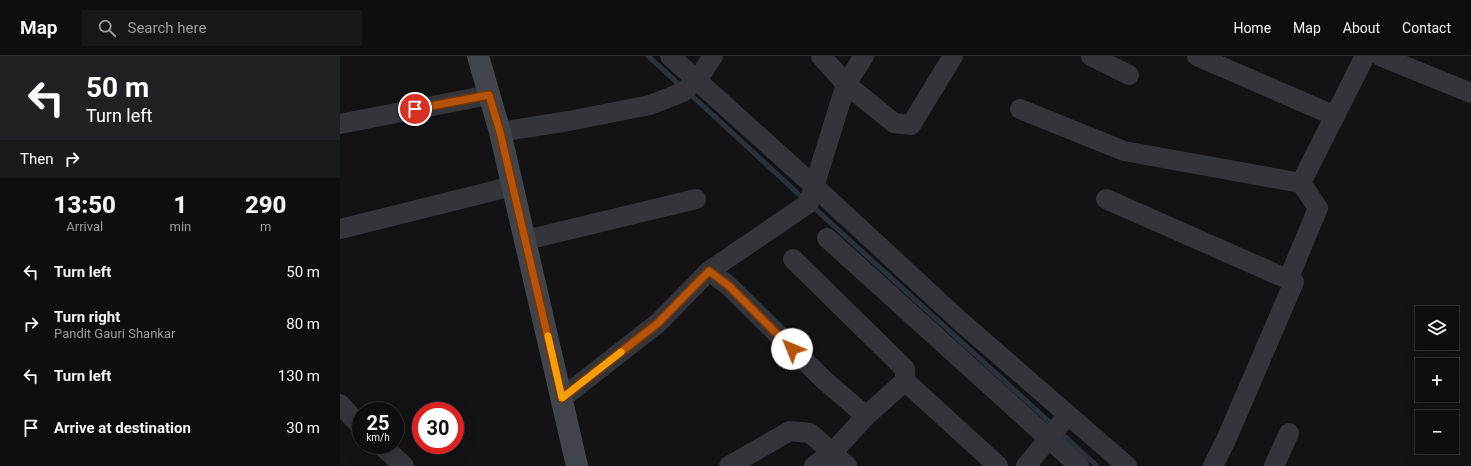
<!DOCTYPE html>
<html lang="en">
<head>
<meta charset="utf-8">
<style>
  :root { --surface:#0e0e10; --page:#171719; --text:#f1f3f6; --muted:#9b9c9f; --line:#2e2e30 }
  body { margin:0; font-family:Roboto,sans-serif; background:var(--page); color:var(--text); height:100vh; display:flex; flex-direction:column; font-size:15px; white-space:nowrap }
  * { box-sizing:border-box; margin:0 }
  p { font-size:13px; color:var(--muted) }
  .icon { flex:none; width:22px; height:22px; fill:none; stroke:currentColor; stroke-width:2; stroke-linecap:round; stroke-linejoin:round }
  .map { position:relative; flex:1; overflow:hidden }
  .drawer { display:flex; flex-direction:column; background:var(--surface); width:340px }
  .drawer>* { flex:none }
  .hud { background:#202124; color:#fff; overflow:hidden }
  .buttons { position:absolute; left:1075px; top:250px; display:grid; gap:8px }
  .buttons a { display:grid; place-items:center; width:44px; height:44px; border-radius:0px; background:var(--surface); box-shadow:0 4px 16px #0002,0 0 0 1px var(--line); font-size:20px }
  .speed { position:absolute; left:12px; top:346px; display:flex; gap:8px; font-size:20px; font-weight:700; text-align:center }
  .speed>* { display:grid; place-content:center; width:52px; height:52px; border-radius:50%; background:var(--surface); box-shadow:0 4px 16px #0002,0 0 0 1px var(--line); line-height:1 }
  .speed small { font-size:10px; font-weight:400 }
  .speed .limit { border:6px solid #d22; background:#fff; color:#111 }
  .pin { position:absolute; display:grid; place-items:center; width:34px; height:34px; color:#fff; margin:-17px; border:2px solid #fff; border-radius:50%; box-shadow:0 1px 4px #0007 }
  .me { position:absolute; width:44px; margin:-22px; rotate:315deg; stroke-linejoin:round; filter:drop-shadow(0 0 3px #0008) }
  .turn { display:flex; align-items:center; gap:14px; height:84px; padding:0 20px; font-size:18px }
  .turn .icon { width:52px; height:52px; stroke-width:2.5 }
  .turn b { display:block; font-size:28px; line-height:34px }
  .then { display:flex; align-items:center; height:38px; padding:0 20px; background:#0003; gap:8px; font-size:15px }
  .eta { display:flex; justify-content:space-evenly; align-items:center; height:68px; text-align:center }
  .eta b { font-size:24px; font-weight:800; line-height:28px }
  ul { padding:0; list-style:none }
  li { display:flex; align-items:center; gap:12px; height:52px; padding:0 20px }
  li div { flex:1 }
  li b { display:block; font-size:15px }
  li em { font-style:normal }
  header { display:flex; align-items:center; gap:24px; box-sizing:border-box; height:56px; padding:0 20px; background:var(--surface); border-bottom:1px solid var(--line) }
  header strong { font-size:19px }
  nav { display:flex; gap:22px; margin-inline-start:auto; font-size:14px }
  .search { width:280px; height:36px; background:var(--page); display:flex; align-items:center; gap:10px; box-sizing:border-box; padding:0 14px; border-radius:0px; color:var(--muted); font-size:15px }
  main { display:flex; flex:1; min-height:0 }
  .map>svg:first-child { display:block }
</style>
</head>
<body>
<header>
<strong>Map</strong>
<div class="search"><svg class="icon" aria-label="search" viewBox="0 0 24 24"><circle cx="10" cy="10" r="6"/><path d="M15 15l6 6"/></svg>Search here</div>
<nav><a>Home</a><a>Map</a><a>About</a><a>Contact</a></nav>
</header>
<main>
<section class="drawer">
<div class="hud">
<div class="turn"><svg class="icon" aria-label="left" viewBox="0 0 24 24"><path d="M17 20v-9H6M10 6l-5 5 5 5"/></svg><div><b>50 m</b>Turn left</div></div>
<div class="then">Then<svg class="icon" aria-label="right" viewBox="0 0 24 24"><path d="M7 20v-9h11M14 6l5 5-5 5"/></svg></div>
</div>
<div class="eta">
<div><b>13:50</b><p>Arrival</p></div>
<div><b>1</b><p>min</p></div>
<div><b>290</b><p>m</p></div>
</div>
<ul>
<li><svg class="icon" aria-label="left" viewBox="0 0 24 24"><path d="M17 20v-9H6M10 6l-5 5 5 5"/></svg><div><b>Turn left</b></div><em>50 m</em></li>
<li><svg class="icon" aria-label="right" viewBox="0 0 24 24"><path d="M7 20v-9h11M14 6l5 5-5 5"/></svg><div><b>Turn right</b><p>Pandit Gauri Shankar</p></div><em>80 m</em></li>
<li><svg class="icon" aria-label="left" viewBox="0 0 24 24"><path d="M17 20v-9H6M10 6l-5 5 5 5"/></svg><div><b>Turn left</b></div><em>130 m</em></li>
<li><svg class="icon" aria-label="arrive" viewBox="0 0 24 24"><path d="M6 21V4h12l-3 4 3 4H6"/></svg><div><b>Arrive at destination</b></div><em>30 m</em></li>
</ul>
</section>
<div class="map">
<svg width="1131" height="410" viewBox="0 0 1131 410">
  <rect width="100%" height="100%" fill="#131316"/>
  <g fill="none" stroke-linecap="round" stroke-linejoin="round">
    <g stroke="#29323a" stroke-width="5">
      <path d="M308,0L343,32"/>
      <path d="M349,37L465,144"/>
      <path d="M471,149L714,370"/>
      <path d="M720,376L757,410"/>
    </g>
    <g stroke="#34353b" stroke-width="20">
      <path d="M330,0L474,130L620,265L787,410"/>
      <path d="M481,0L506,28L554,67L571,69L613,0"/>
      <path d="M751,0L789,19"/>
      <path d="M857,0L995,60"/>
      <path d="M1040,0L1131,37"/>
      <path d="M680,53L784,95L961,127"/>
      <path d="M0,68L149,39"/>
      <path d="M160,76L229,65L310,49L343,36L360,20L373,0"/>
      <path d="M766,143L954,226L886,384L873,410"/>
      <path d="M0,173L173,130"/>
      <path d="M487,182L739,410"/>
      <path d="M186,184L356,143"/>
      <path d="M453,203L565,313V325L526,360L493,396L474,410"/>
      <path d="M369,215L389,230L484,324L526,360"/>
      <path d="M948,224L978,152L961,127L1025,0"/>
      <path d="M565,325L658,410"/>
      <path d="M222,342L318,267L369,215L469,147L506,28L524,0"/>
      <path d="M0,348L21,371"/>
      <path d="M41,389L64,410"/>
      <path d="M389,410L450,375L470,377L507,410"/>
      <path d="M686,410L728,359"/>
      <path d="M934,410L949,377"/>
    </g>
    <path stroke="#42444b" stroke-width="22" d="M138,0L160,76L237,410"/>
  </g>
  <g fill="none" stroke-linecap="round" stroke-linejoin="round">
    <defs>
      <path id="route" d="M75,53L149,39L160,76L222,342L318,267L369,215L389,230L452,293"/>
    </defs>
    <use href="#route" stroke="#753606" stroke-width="10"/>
    <use href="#route" stroke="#b45309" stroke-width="7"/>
    <path stroke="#f59e0b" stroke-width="7" d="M208,280L222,342L281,296"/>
  </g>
</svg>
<div class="buttons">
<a><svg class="icon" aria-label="layers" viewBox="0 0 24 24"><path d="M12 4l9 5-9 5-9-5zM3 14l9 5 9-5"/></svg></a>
<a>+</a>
<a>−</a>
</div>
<div class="speed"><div>25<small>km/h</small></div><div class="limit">30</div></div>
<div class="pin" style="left:75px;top:53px;background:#d93025"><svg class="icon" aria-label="arrive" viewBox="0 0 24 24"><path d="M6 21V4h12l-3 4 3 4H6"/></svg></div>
<svg class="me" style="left:452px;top:293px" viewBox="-20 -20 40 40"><circle r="19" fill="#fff"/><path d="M0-13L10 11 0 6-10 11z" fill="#b45309"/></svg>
</div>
</main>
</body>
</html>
